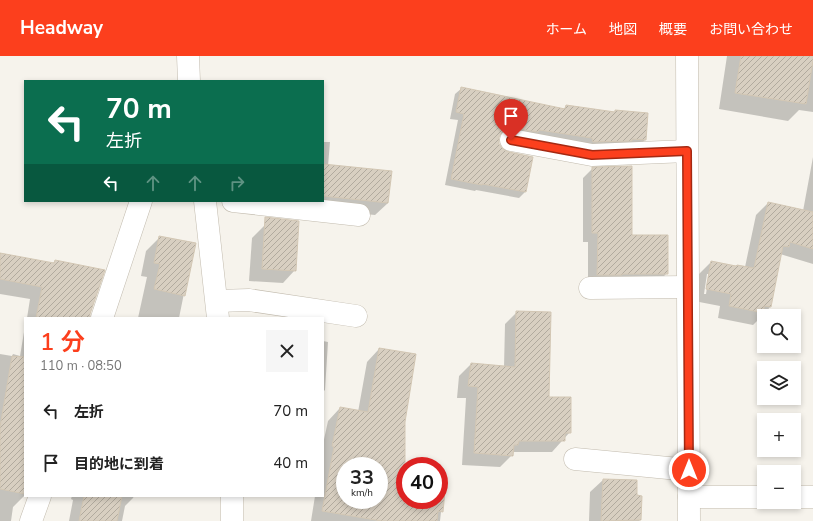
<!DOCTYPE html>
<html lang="ja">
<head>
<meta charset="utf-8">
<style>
  :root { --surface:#fff; --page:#f6f6f6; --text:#222; --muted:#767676; --accent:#fc3f1d }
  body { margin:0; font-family:"Nunito Sans","Noto Sans JP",sans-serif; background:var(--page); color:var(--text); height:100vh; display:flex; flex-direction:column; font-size:15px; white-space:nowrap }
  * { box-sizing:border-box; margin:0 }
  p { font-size:13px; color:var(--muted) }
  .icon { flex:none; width:22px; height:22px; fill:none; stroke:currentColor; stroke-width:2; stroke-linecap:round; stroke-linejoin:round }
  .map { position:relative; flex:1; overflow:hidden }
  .drawer { position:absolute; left:24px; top:261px; width:300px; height:180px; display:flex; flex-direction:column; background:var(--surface); border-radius:0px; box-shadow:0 2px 6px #0003 }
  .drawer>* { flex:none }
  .top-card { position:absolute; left:24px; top:24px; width:300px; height:122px; border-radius:0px; box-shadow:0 2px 6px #0003; background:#0b6e4f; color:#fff; overflow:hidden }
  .tools { position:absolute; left:757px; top:253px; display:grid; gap:8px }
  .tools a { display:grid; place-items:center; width:44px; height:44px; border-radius:0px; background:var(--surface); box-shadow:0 2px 6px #0003; font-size:20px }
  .speed { position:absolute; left:336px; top:401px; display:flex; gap:8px; font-size:20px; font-weight:700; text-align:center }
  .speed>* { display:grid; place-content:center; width:52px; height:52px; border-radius:50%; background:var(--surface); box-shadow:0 2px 6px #0003; line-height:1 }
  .speed small { font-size:10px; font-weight:400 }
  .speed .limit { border:6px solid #d22; background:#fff; color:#111 }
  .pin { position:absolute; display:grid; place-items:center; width:34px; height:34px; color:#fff; margin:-41px -17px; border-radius:50% 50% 50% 0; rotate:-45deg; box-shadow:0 0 4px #0007 }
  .pin .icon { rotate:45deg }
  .me { position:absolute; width:44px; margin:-22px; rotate:0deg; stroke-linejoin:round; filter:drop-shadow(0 0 3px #0008) }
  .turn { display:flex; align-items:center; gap:14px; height:84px; padding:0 16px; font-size:18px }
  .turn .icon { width:52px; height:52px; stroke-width:2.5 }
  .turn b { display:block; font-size:28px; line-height:34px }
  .lanes { display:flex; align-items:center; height:38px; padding:0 16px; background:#0003; justify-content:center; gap:20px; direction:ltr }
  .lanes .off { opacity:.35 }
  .round { display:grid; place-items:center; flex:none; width:42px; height:42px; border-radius:0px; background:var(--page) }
  .head { display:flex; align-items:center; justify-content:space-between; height:68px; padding:0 16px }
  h1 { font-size:24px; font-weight:600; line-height:30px; color:var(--accent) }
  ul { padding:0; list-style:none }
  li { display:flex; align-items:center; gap:12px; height:52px; padding:0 16px }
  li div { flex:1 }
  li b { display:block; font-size:15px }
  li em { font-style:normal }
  header { display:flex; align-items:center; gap:24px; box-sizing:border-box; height:56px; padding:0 20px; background:var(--accent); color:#fff }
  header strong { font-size:19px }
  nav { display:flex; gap:22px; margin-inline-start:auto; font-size:14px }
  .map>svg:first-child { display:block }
</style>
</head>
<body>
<header>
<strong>Headway</strong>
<nav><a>ホーム</a><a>地図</a><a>概要</a><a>お問い合わせ</a></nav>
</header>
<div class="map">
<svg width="813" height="465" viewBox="0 0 813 465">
  <defs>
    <pattern id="building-hatch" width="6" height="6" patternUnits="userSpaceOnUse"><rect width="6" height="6" fill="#d8cfc1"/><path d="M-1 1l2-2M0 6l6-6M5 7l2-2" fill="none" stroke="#b1aa9e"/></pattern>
  </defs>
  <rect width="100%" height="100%" fill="#f6f3ec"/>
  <g fill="#0003" fill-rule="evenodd">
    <path d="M727,0H813V56L799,54L788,65L719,53Z"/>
    <path d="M462,32L563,54L566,50L645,84L639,90L587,93L506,78L499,79L498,88L502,94L508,97L525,136L519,142L476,134L475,135L445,129L458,64L450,63L455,38Z"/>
    <path d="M323,86H330L328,110L388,147L375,159L314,153L323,145Z"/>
    <path d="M813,101V208L780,198L770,251L765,257L753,269L718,262L720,250L694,245L699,218L711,206L736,211H745L756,159L768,147L803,155ZM707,218H709L706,238H704Z"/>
    <path d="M593,112L631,180L667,217L657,227L588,229V186H583V122Z"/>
    <path d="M264,170L297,171L295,214L283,227L249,225L252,182Z"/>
    <path d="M160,181L194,188L179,262H138L147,221L141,220L146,195Z"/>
    <path d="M0,198L52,208L55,205L72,262H27L30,243L0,238Z"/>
    <path d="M517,256L548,342L570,376L552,396H512V399L500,411L462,409L466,342H457L459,320L471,308L504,311L505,268Z"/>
    <path d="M25,270V439L13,451L11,465H0V298L12,300L13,298L20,300Z"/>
    <path d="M323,285L328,286L325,334L323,336Z"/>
    <path d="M379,293L369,410H345V444H379V420L405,422V444H439V424L442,455L441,456L440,465H311L315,440H323V388L328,365L340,352L358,356L367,306Z"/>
    <path d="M603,424L636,425L635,440L640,464L639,465H589L590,436Z"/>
    <path d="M72,440H134L133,442L125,450L122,465H69L73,444L71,443Z"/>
  </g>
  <g fill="url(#building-hatch)" stroke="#d3c7b4" fill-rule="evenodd">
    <path d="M741,0H813V5L806,48L735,37Z"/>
    <path d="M461,31L565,53L566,49L615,56V54L648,57L646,84L632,83V85L593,86L592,82L539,74L538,76L513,72H507L502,76L499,81V88L503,93L509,96L533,101L526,136L482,128V129L451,123L464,58L456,56Z"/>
    <path d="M323,108L392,115L388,147L323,140Z"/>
    <path d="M632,110V179H668V218H622V219H597L598,177H592V111Z"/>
    <path d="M768,146L813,156V193L790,186L789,191L783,190L771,251L764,250V257L729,250L731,238L706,233L711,205L736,210L737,209L754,212Z"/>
    <path d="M265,161L299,165L296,215L262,213Z"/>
    <path d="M159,180L196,187L185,240L154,233L160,208L154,207Z"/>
    <path d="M0,197L54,207L55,204L105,214L90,258V262H36L42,231L0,223Z"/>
    <path d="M516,255L551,256L549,341H571V377H565V385H519L518,389H514L513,400L474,397L478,331L468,330L471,307L515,311Z"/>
    <path d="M379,292L416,298L405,366V444H439V423L446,424L443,456L438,455L437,465H382L322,455L334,391L332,390L340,351L368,356ZM345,410H379V444H345Z"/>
    <path d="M12,300L25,301V438L0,433V371Z"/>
    <path d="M603,423L637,424V439L642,440L641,464L601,465Z"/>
    <path d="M84,440H122L117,465H79Z"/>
  </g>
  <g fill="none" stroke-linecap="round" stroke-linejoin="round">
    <defs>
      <g id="minor">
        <path d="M188,0L189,25"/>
        <path d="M687,0L689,465"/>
        <path d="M511,84L592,99L687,95"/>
        <path d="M205,145L218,262"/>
        <path d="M233,145L359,159"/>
        <path d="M590,232L688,231"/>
        <path d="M217,245L249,244L356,260"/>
        <path d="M102,262L141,145"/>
        <path d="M575,403L689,414"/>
        <path d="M232,440V465"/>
        <path d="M689,441H764"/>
        <path d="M794,441H813"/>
        <path d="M31,465L40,440"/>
      </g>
    </defs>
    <use href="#minor" stroke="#c2bbae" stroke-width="23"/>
    <use href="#minor" stroke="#fff" stroke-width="22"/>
  </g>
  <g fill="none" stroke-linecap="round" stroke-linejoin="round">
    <defs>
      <path id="route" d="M511,84L592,99L687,95L689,414"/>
    </defs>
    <use href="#route" stroke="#a42913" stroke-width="10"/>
    <use href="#route" stroke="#fc3f1d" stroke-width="7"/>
  </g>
</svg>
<div class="tools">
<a><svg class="icon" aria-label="search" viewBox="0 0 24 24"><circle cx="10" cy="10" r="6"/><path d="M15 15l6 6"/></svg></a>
<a><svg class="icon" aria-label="layers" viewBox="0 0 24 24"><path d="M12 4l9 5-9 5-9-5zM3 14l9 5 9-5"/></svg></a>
<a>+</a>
<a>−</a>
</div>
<div class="speed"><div>33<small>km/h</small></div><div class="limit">40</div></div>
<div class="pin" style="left:511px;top:84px;background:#d93025"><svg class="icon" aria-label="arrive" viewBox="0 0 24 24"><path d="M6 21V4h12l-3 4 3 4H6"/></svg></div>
<svg class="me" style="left:689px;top:414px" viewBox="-20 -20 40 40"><circle r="17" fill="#fc3f1d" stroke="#fff" stroke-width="3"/><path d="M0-11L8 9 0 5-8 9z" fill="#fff"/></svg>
<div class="top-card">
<div class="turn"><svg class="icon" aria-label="left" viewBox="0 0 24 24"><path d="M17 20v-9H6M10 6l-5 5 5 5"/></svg><div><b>70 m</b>左折</div></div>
<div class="lanes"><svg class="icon" aria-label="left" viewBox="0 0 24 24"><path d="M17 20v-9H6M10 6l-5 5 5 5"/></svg><svg class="icon off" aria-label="ahead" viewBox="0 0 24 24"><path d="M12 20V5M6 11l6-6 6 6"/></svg><svg class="icon off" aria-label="ahead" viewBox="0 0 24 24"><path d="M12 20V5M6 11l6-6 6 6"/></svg><svg class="icon off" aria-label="right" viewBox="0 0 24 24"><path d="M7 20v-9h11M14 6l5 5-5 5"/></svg></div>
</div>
<section class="drawer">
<div class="head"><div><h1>1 分</h1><p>110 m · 08:50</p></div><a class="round"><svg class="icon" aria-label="close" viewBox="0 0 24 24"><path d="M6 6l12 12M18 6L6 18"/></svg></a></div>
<ul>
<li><svg class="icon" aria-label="left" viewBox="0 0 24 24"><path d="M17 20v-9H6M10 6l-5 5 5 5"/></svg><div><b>左折</b></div><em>70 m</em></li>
<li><svg class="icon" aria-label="arrive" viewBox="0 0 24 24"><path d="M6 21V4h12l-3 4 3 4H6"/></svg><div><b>目的地に到着</b></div><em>40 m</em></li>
</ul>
</section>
</div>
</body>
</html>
